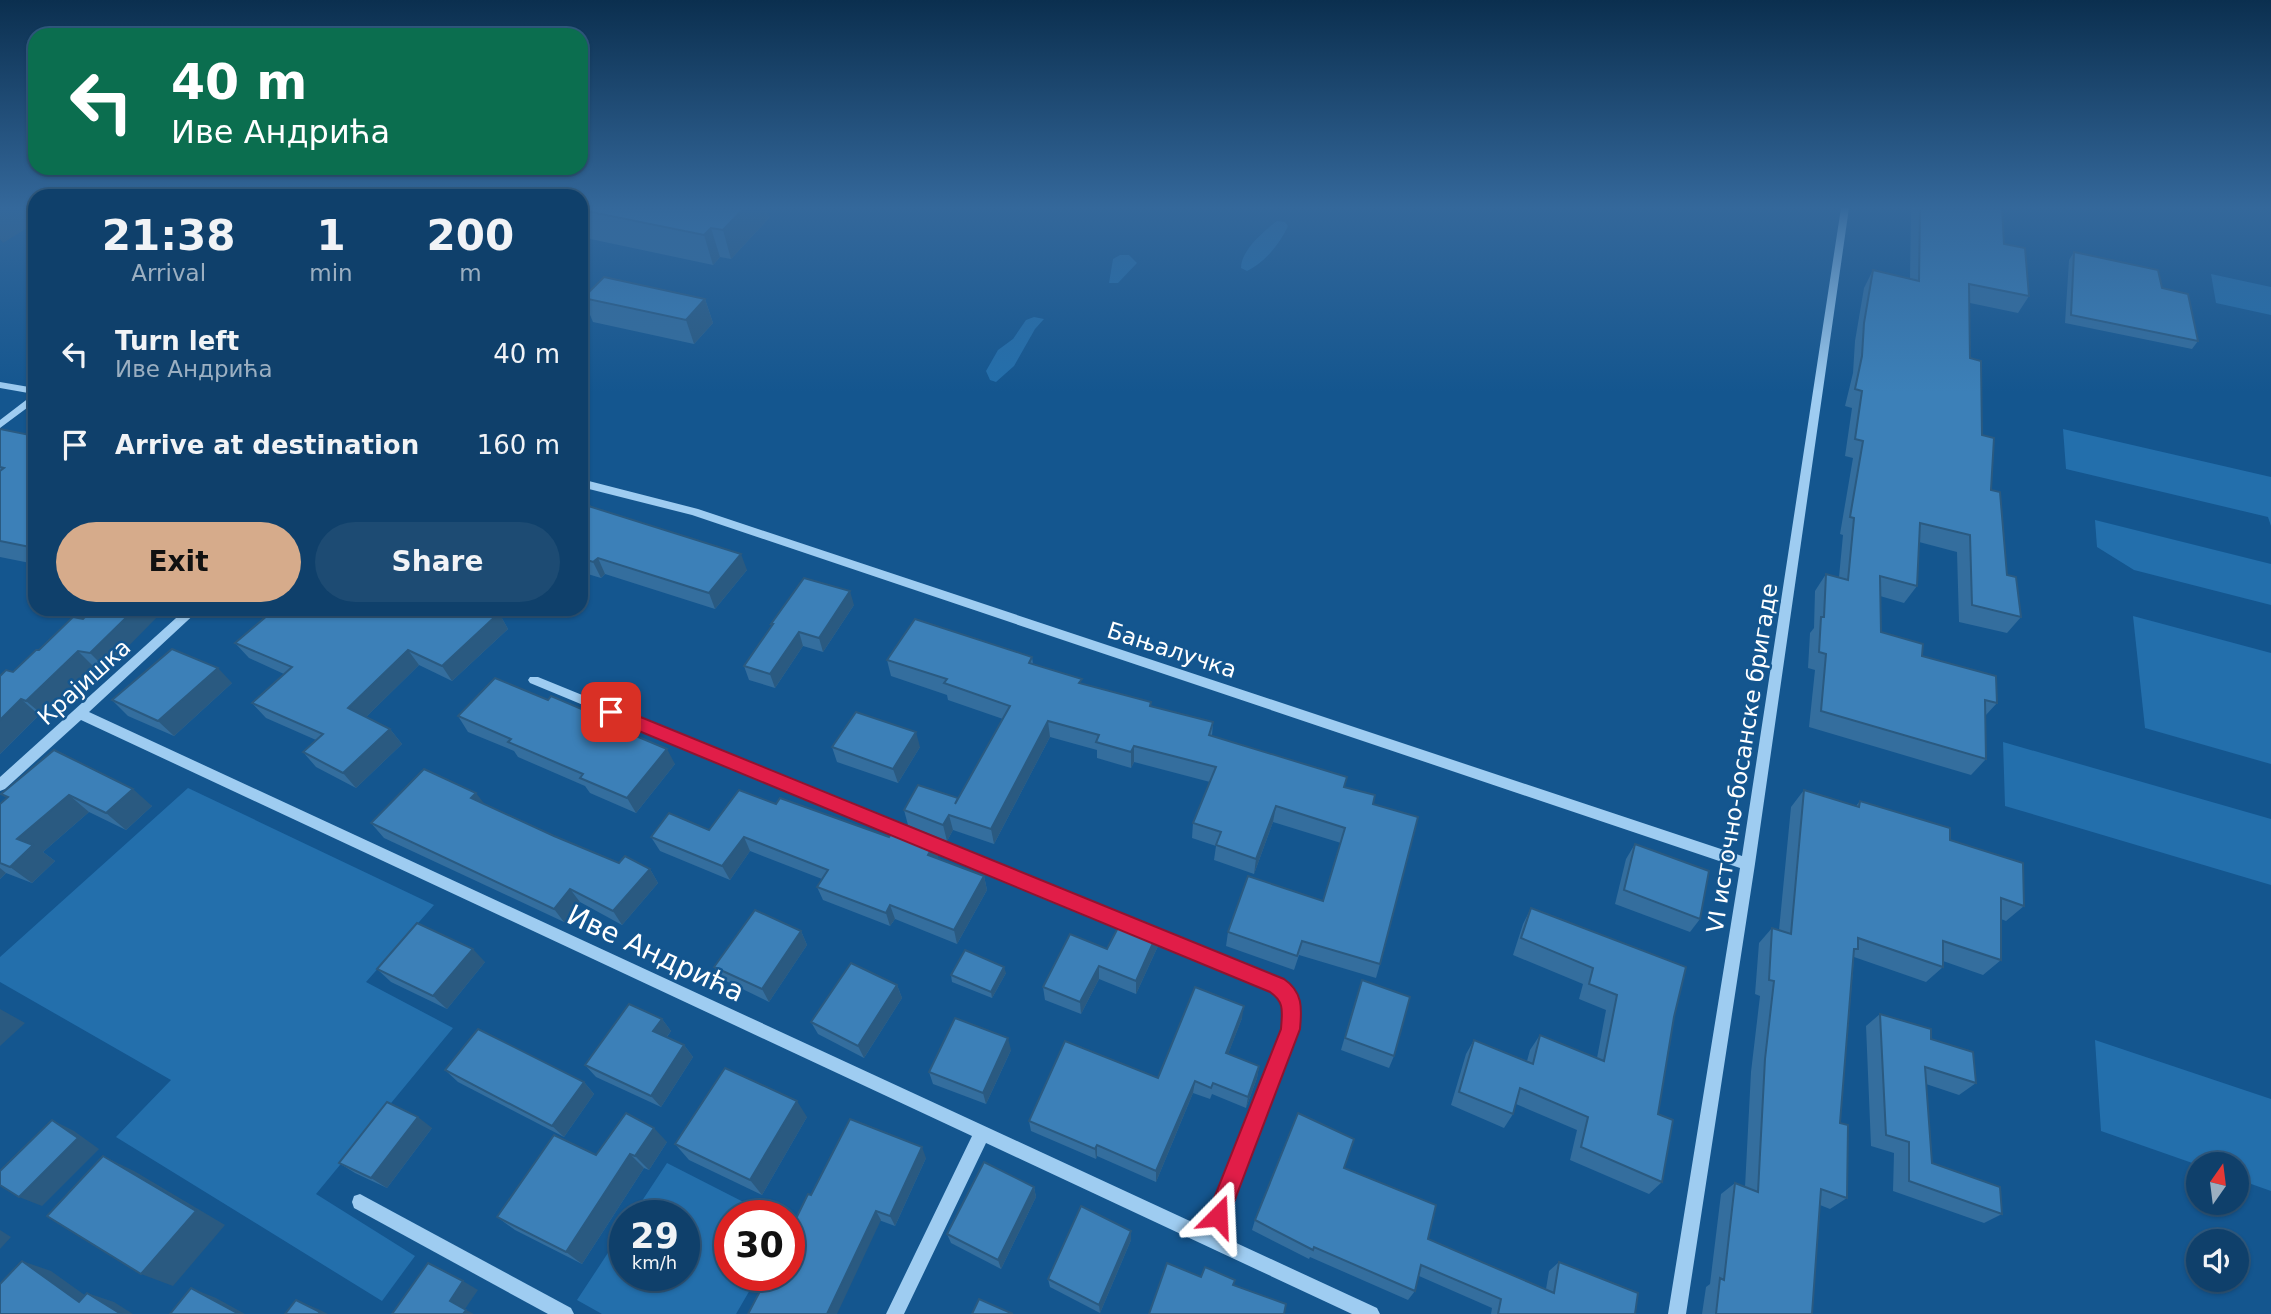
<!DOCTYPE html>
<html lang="en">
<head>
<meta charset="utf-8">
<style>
  :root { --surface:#0f406b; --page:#1d4b73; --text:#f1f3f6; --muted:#9bafc1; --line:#2f597e; --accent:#d6ab8b }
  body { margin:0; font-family:"DejaVu Sans",sans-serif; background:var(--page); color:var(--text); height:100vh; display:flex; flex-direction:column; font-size:26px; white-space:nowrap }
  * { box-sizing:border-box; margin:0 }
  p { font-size:23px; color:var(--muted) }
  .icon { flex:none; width:38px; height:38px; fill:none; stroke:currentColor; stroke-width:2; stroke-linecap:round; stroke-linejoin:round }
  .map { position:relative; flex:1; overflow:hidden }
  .details { position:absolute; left:28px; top:189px; width:560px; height:427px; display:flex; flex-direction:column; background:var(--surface); border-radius:21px; box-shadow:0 2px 5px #0004,0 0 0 2px var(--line) }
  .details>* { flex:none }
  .guide { position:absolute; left:28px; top:28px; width:560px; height:147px; border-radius:21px; box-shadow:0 2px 5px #0004,0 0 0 2px var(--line); background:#0b6e4f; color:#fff; overflow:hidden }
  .needle { width:46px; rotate:14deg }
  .fabs { position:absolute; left:2186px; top:1152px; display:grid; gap:14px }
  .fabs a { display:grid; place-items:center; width:63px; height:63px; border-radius:50%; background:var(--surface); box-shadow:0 2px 5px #0004,0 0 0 2px var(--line); font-size:35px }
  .speed { position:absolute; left:609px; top:1200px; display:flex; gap:14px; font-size:35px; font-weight:700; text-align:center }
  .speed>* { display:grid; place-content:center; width:91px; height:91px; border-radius:50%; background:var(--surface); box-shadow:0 2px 5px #0004,0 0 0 2px var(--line); line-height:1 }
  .speed small { font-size:18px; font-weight:400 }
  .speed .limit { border:10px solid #d22; background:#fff; color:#111 }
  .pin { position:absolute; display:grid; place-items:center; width:60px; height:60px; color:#fff; margin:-30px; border-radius:14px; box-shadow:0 4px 10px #0006 }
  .me { position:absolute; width:77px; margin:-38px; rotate:21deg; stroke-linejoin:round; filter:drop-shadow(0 0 5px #0008) }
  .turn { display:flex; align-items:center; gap:24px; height:147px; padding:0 28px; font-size:32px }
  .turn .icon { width:91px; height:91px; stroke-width:2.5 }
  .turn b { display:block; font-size:49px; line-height:60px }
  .eta { display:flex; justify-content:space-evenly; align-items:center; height:119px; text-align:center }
  .eta b { font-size:42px; font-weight:800; line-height:49px }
  .button { display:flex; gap:14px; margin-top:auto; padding:14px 28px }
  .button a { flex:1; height:80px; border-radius:42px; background:var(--accent); color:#111; font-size:28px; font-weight:800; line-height:80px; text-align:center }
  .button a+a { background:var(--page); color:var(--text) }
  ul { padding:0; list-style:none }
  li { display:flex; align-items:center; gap:21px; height:91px; padding:0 28px }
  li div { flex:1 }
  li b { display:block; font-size:26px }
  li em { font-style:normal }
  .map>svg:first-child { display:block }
</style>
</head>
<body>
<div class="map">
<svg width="2271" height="1314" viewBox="0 0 2271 1314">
  <rect width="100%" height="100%" fill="#14568f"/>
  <g fill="#236fac">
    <path d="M1277,221L1285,222L1288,226C1280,244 1264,263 1247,271L1241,268C1241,250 1264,231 1277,221Z"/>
    <path d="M1120,255H1129L1137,263L1118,283H1109L1113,259Z"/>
    <path d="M2211,274L2271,287V315L2216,303Z"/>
    <path d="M1034,317L1044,319L1035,329L1014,366L996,382L990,380L986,371L998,350L1013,339L1026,320Z"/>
    <path d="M2063,429L2271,477V526L2268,517L2066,469Z"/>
    <path d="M2095,520L2271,564V605L2134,570L2097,547Z"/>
    <path d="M2133,616L2271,653V764L2145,728Z"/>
    <path d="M2003,742L2271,819V885L2005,806Z"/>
    <path d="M188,788L434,905L366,982L453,1028L316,1194L415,1256L382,1301L116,1137L171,1080L0,982V957Z"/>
    <path d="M2095,1040L2271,1099V1191L2237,1179L2236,1164L2198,1165L2101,1131Z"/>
    <path d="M667,1163L771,1216H730V1276H758L736,1314H602L577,1300L625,1227V1276H684V1216H632Z"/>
  </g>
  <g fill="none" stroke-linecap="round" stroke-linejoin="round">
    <g fill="#9eccf1" fill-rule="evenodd">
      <path d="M1841,208H1849L1755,864L1686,1314H1668L1740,868L692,515L581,487V479L698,509L1742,856Z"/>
      <path d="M0,382L35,388V402L0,428V420L34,394L0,388Z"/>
      <path d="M186,609H200L89,712L1205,1228L1283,1029L1284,1005L1272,990L530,683L528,680L530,677H538L1282,980C1298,993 1301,1009 1299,1029L1219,1235L1377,1308L1380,1314H1352L986,1143L904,1314H886L972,1136L81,720L5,789L0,791V777Z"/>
      <path d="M360,1194L571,1308L574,1314H548L354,1208L352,1202L354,1196Z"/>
    </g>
  </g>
  <g fill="#346e9e">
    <path d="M581,208L770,217L731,259L720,257L713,265L581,237Z"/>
    <path d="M1911,208H2002L2004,244L2029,296L2018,313L1970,303V358L1982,435L2007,575L2021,617L2007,633L1959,622L1957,552L1919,542L1917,586L1904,603L1880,596L1881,632L1922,656L1997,703L1985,716L1986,759L1971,775L1809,727L1815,670L1808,668L1810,633L1814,628L1815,591L1826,574L1839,577L1843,535L1840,534L1853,458L1845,456L1852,408L1845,406L1853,373L1855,341L1864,288L1873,270L1910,279Z"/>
    <path d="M2074,252L2162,288L2198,341L2192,349L2065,323L2069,260Z"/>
    <path d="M583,298L705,299L713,323L694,344L593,322Z"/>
    <path d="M0,429L35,436V564L0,557Z"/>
    <path d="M581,497L587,499L591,507L747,570L715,609L605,574L601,578L581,572Z"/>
    <path d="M854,605L823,652L803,646L775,688L749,680L744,666L772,626L771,624Z"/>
    <path d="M265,609H411L427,616L499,613L508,629L452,681L419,665L366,717L390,729L402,744L356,788L316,767L303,752L316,740L266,718L252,703L284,674L249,658L235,643L272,612Z"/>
    <path d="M73,617L106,669L94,667L44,716L39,715L0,754V676L13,672L39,650Z"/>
    <path d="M1032,657L1033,664L1082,684L1151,702V707L1213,722L1212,736L1344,787L1373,804L1380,964L1376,978L1299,955L1294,970L1226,946L1228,932L1323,901L1341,843L1273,822L1254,874L1214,860L1216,846L1192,838L1193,823L1210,782L1134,762L1131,768L1097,758V750L1050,737L994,844L953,830L947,841L908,825L904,810L958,798L1003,719L948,700L947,695L891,676L887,660Z"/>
    <path d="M232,683L174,736L128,716L112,700Z"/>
    <path d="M548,700L591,713L594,719L675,764L636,813L590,793L585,786L518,757L514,751L468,732L458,716Z"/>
    <path d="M832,747H920L898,783L837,762Z"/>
    <path d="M54,750L152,806L126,830L89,812L43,852L55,861L32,883L6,873L0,879V804L7,798L1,794Z"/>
    <path d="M1804,790L1856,806L1860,801L1950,840L2024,906L2006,921L2001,919V960L1983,975L1943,961V967L1926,982L1854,957L1840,1123L1847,1198L1830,1209L1820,1205L1812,1314H1702L1706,1287L1710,1284L1721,1194L1735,1183L1745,1187L1751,1072L1760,996L1755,994L1759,943L1772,928L1779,930L1791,807Z"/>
    <path d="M485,804L554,836L619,863L650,869L658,883L622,925L580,902L564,922L384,838L371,823Z"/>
    <path d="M776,804L889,837L936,841L939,855L937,858L984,876L987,890L957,944L895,919L890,926L823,900L817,887L822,879L750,851L730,880L660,851L651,837L709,830Z"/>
    <path d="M1635,844L1700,919L1690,932L1615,904L1626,859Z"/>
    <path d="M1531,908L1674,1017L1658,1114L1662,1182L1649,1194L1570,1160L1577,1130L1516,1104L1513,1114L1504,1128L1451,1105L1466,1054L1474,1040L1527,1061L1530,1050L1540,1035L1597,1058L1606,1010L1579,999L1583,984L1513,955L1523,924Z"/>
    <path d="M801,931L807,945L769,1002L722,979L714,967Z"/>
    <path d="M1158,932V946L1136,994L1099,979L1081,1014L1045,1000L1043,987L1107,949Z"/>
    <path d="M485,962L447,1009L391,982L377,969Z"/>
    <path d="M1006,973L992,998L952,982L951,975Z"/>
    <path d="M897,985L902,998L864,1058L818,1034L811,1022Z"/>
    <path d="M1358,992L1394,1056L1389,1068L1341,1050Z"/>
    <path d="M1880,1014L1931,1039L1976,1083L1959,1095L1926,1084L1932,1163L2002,1214L1984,1223L1893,1191L1894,1153L1871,1146L1866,1026Z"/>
    <path d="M1242,1018L1228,1054L1259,1066L1257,1078L1246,1108L1212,1094L1210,1099L1193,1093L1156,1182L1097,1156L1096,1159L1031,1131L1029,1121L1158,1078Z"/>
    <path d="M662,1019L671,1031L667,1037L684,1045L693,1057L661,1107L596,1077L585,1065Z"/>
    <path d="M1011,1050L986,1104L933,1084L929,1072Z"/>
    <path d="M445,1070L584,1082L594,1094L564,1137L458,1082Z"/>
    <path d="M807,1117L762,1195L689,1160L675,1144Z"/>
    <path d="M432,1128L387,1188L355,1173L339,1163Z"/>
    <path d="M667,1142L649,1170L644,1168L582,1264L515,1230L497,1217L596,1155Z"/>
    <path d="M926,1158L895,1226L811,1195Z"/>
    <path d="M1344,1168L1428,1239L1546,1289L1549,1271L1559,1262L1635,1314H1491L1492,1308L1419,1276L1415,1291L1408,1300L1310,1257L1309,1259L1252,1230L1255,1220Z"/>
    <path d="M1034,1187L1036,1197L1001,1269L951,1243L947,1234Z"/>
    <path d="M1131,1231V1240L1100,1313L1050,1287L1048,1279Z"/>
  </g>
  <g fill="#2a5a81">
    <path d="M3,208H35V223L3,243L0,239V210Z"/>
    <path d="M744,208H768L770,217L731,259L723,230Z"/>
    <path d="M711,228L720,257L713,265L704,235Z"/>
    <path d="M705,299L713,323L694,344L686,320Z"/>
    <path d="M587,499L595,515L582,504Z"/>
    <path d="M741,554L747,570L715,609L709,593Z"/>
    <path d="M598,558L605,574L601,578L593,562Z"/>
    <path d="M850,591L854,605L823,652L819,638Z"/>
    <path d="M135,609H165L106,669L90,653Z"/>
    <path d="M499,613L508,629L452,681L442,666Z"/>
    <path d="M799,632L803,646L775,688L770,674Z"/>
    <path d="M408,650L419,665L360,723L348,708Z"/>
    <path d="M78,651L94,667L44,716L26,701Z"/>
    <path d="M218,668L232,683L174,736L158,721Z"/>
    <path d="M21,699L39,715L0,754V720Z"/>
    <path d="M1048,721L1050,737L994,844L991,829Z"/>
    <path d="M390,729L402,744L356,788L343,773Z"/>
    <path d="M916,732L920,747L898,783L893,769Z"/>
    <path d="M1134,746V762L1131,768V752Z"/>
    <path d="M667,749L675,764L636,813L627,798Z"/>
    <path d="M133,789L152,806L126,830L106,813Z"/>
    <path d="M476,793L487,807L471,798Z"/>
    <path d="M69,795L89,812L43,852L55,861L32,883L10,867L17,839Z"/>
    <path d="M1276,806L1273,822L1254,874L1256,859Z"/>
    <path d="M949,815L953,830L947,841L943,825Z"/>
    <path d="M744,837L750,851L730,880L722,866Z"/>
    <path d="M936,841L939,855L932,869L928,855Z"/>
    <path d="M0,868L6,873L0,879Z"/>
    <path d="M650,869L658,883L622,925L613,911Z"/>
    <path d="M984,876L987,890L957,944L954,930Z"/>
    <path d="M570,889L580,902L564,922L554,909Z"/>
    <path d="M890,905L895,919L890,926L886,913Z"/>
    <path d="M801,931L807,945L769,1002L762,989Z"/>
    <path d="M1158,932V946L1136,994V981Z"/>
    <path d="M473,949L485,962L447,1009L433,996Z"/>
    <path d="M1099,966V979L1081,1014L1080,1002Z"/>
    <path d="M1004,967L1006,973L992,998L991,992Z"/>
    <path d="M897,985L902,998L864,1058L858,1046Z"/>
    <path d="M1244,1006L1242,1018L1224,1065L1226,1053Z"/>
    <path d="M0,1009L25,1023L0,1046Z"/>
    <path d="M662,1019L671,1031L662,1043L653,1031Z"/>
    <path d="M1008,1038L1011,1050L986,1104L983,1093Z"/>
    <path d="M684,1045L693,1057L661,1107L651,1096Z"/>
    <path d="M1259,1066L1257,1078L1246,1108L1248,1097Z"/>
    <path d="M1195,1081L1193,1093L1156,1182V1171Z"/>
    <path d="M584,1082L594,1094L564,1137L552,1126Z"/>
    <path d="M797,1101L807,1117L762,1195L750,1180Z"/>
    <path d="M418,1117L432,1128L387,1188L371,1178Z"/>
    <path d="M52,1120L74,1131L99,1149L42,1206L19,1197Z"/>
    <path d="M654,1128L667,1142L649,1170L635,1156Z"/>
    <path d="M1097,1145V1156L1096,1159L1095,1149Z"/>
    <path d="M922,1147L926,1158L895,1226L890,1216Z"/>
    <path d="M630,1154L644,1168L582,1264L566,1252Z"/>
    <path d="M103,1156L134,1171L225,1225L173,1286L141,1274Z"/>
    <path d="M1034,1187L1036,1197L1001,1269L998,1260Z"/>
    <path d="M876,1211L881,1220L837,1314H827Z"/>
    <path d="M0,1230L11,1237L0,1249Z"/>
    <path d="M1131,1231V1240L1100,1313L1099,1305Z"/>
    <path d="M22,1261L51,1271L107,1311L79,1302Z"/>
    <path d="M463,1281L478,1290L465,1309L450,1301Z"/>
    <path d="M191,1288L216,1298L245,1314H239Z"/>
    <path d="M87,1293L114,1302L133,1314H121Z"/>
    <path d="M296,1300L318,1309L328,1314H318Z"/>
    <path d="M466,1310L474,1314H463Z"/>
  </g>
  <g fill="#3c80b8" stroke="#2a5a81" stroke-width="2">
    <path d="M581,208H744L723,230L711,228L704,235L581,210Z"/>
    <path d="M1920,208H2002L2004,244L2025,248L2029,296L1969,284L1970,358L1981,361L1982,435L1994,438L1991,490L2000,492L2007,575L2016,577L2021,617L1972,605L1970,535L1920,523L1917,586L1880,576L1881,632L1923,644L1922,656L1996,676L1997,703L1985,700L1986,759L1821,711L1826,654L1819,652L1821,617H1824L1826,574L1848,580L1854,518L1850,517L1863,441L1855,439L1862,391L1855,389L1862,356L1864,323L1873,270L1919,281Z"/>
    <path d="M2074,252L2158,270L2162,288L2188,294L2198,341L2071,315Z"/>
    <path d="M604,277L705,299L686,320L583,298Z"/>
    <path d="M0,429L35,436V548L0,541V471L4,468L0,467Z"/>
    <path d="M581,497L587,499L582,504L741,554L709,593L598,558L593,562L581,558Z"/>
    <path d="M804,578L850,591L819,638L799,632L770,674L744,666L773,624H771Z"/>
    <path d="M93,609H135L90,653L78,651L26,701L21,699L0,720V676L6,670L13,672L36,650H39L73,617L83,619Z"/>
    <path d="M275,609H411L427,616L436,609H490L499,613L442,666L408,650L348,708L390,729L343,773L303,752L323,734L252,703L292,667L235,643Z"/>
    <path d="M915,619L1032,657L1029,663L1082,679L1079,683L1151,702L1150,706L1213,722L1209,735L1347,777L1344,787L1375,795L1373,804L1418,817L1380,964L1302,941L1297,956L1228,932L1248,876L1323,901L1345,828L1276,806L1256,859L1216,845L1221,832L1193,823L1216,767L1134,746L1131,752L1096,742L1099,735L1048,721L991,829L949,815L943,825L904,810L918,785L958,798L955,804L1010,706L944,683L947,679L887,660Z"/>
    <path d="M172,649L218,668L158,721L112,700Z"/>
    <path d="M495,678L548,700L551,696L591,713L588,716L667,749L627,798L580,778L583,774L508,742L511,739L458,716Z"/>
    <path d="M856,712L916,732L893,769L832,747Z"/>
    <path d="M54,750L133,789L106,813L69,795L17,839L33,845L10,867L0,863V804L8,797L1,794Z"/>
    <path d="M424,769L476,793L471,798L554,836L619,863L625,856L650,869L613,911L570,889L554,909L371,823Z"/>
    <path d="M739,790L776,804L780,798L889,837L896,825L936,841L928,855L984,876L954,930L890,905L886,913L817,887L828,870L744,837L722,866L651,837L669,813L709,830Z"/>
    <path d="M1804,790L1859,807L1860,801L1950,828V840L2023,863L2024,906L2001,898V960L1943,941V967L1858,938V949H1854L1840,1123L1848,1125L1847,1198L1821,1189L1812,1314H1716L1720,1278L1724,1280L1735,1183L1758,1192L1765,1059L1774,981L1769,980L1772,928L1791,934Z"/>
    <path d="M1635,844L1709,871L1700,919L1624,890Z"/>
    <path d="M1531,908L1686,967L1674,1017L1658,1114L1673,1120L1662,1182L1581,1147L1588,1117L1520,1088L1513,1114L1459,1092L1474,1040L1533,1064L1540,1035L1604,1061L1617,995L1589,984L1593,968L1521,938Z"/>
    <path d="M755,910L801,931L762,989L714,967Z"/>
    <path d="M1123,918L1158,932L1136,981L1099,966L1080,1002L1043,987L1070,934L1107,949Z"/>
    <path d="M417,923L473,949L433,996L377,969Z"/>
    <path d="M965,950L1004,967L991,992L951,975Z"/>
    <path d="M851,963L897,985L858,1046L811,1022Z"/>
    <path d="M1362,980L1410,997L1394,1056L1345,1038Z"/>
    <path d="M1195,987L1244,1006L1226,1053L1259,1066L1248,1097L1213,1083L1211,1088L1195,1081L1156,1171L1097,1145L1095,1149L1029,1121L1065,1041L1158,1078Z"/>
    <path d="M629,1004L662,1019L653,1031L684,1045L651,1096L585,1065Z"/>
    <path d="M1880,1014L1931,1029V1039L1973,1052L1976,1083L1925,1067L1932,1163L2000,1187L2002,1214L1909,1181V1142L1886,1135Z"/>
    <path d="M955,1018L1008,1038L983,1093L929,1072Z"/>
    <path d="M478,1029L584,1082L552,1126L445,1070Z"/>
    <path d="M725,1068L797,1101L750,1180L675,1144Z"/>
    <path d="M387,1102L418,1117L371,1178L339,1163Z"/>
    <path d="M626,1113L654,1128L635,1156L630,1154L566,1252L497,1217L554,1135L596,1155Z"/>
    <path d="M1298,1113L1354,1139L1344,1168L1436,1205L1428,1239L1554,1293L1559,1262L1638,1293L1635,1314H1498L1501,1299L1421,1265L1415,1291L1314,1247L1313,1250L1255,1220Z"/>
    <path d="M850,1119L922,1147L890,1216L876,1211L827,1314H748L768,1276H789V1233L808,1194L811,1195Z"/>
    <path d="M52,1120L78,1138L19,1197L0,1185V1171Z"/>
    <path d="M103,1156L196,1211L141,1274L47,1216Z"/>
    <path d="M984,1162L1034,1187L998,1260L947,1234Z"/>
    <path d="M1081,1206L1131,1231L1099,1305L1048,1279Z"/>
    <path d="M22,1261L79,1302L87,1293L121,1314H0V1284Z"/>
    <path d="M428,1263L463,1281L450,1301L466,1310L463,1314H392Z"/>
    <path d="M1167,1263L1201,1277L1205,1267L1235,1280L1233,1285L1286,1304L1284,1314H1149Z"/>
    <path d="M191,1288L239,1314H170Z"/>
    <path d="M979,1299L1013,1314H972Z"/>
    <path d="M296,1300L320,1312L318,1314H285Z"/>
  </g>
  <linearGradient id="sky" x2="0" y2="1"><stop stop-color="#0b2f4f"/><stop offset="0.53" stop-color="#34689b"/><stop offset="1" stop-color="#34689b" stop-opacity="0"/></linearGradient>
  <rect width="2271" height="392" fill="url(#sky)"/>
  <path fill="#e11d48" stroke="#92132f" stroke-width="2" d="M611,705L1284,979C1303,992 1302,1008 1300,1029L1226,1223L1218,1227L1211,1223L1207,1216L1281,1029C1282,1012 1285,1002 1270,992L605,717L603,712L605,707Z"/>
  <g text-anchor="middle" stroke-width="5" stroke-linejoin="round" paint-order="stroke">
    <g font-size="23" fill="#fff" stroke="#14568f">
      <text transform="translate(1172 650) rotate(18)" y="8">Бањалучка</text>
      <text transform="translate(84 682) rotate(-42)" y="8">Крајишка</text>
      <text transform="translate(1742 758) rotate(-81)" y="8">VI источно-босанске бригаде</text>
    </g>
    <g font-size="28" fill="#fff" stroke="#14568f">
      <text transform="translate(656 953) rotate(25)" y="10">Иве Андрића</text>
    </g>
  </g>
</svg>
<div class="fabs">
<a><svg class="needle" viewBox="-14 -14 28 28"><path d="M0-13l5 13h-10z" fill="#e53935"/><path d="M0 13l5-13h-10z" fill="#9bafc1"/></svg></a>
<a><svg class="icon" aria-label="sound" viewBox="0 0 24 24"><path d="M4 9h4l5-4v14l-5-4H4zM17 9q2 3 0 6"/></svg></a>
</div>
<div class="speed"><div>29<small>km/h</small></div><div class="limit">30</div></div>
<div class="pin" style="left:611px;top:712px;background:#d93025"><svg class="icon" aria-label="arrive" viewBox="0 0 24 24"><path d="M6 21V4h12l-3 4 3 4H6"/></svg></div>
<svg class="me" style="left:1218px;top:1216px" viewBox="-20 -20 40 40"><path d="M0-17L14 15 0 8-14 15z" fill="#e11d48" stroke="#fff" stroke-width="4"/></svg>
<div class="guide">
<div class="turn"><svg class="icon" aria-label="left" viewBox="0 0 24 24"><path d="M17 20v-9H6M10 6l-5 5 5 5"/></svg><div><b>40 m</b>Иве Андрића</div></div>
</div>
<section class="details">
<div class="eta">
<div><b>21:38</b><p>Arrival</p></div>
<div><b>1</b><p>min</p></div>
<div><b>200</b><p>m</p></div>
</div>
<ul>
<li><svg class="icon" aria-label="left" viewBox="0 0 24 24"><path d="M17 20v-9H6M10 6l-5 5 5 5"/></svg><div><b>Turn left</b><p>Иве Андрића</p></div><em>40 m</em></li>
<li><svg class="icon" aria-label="arrive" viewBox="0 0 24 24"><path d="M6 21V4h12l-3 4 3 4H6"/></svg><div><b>Arrive at destination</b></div><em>160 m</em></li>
</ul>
<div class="button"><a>Exit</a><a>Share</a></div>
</section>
</div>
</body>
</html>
